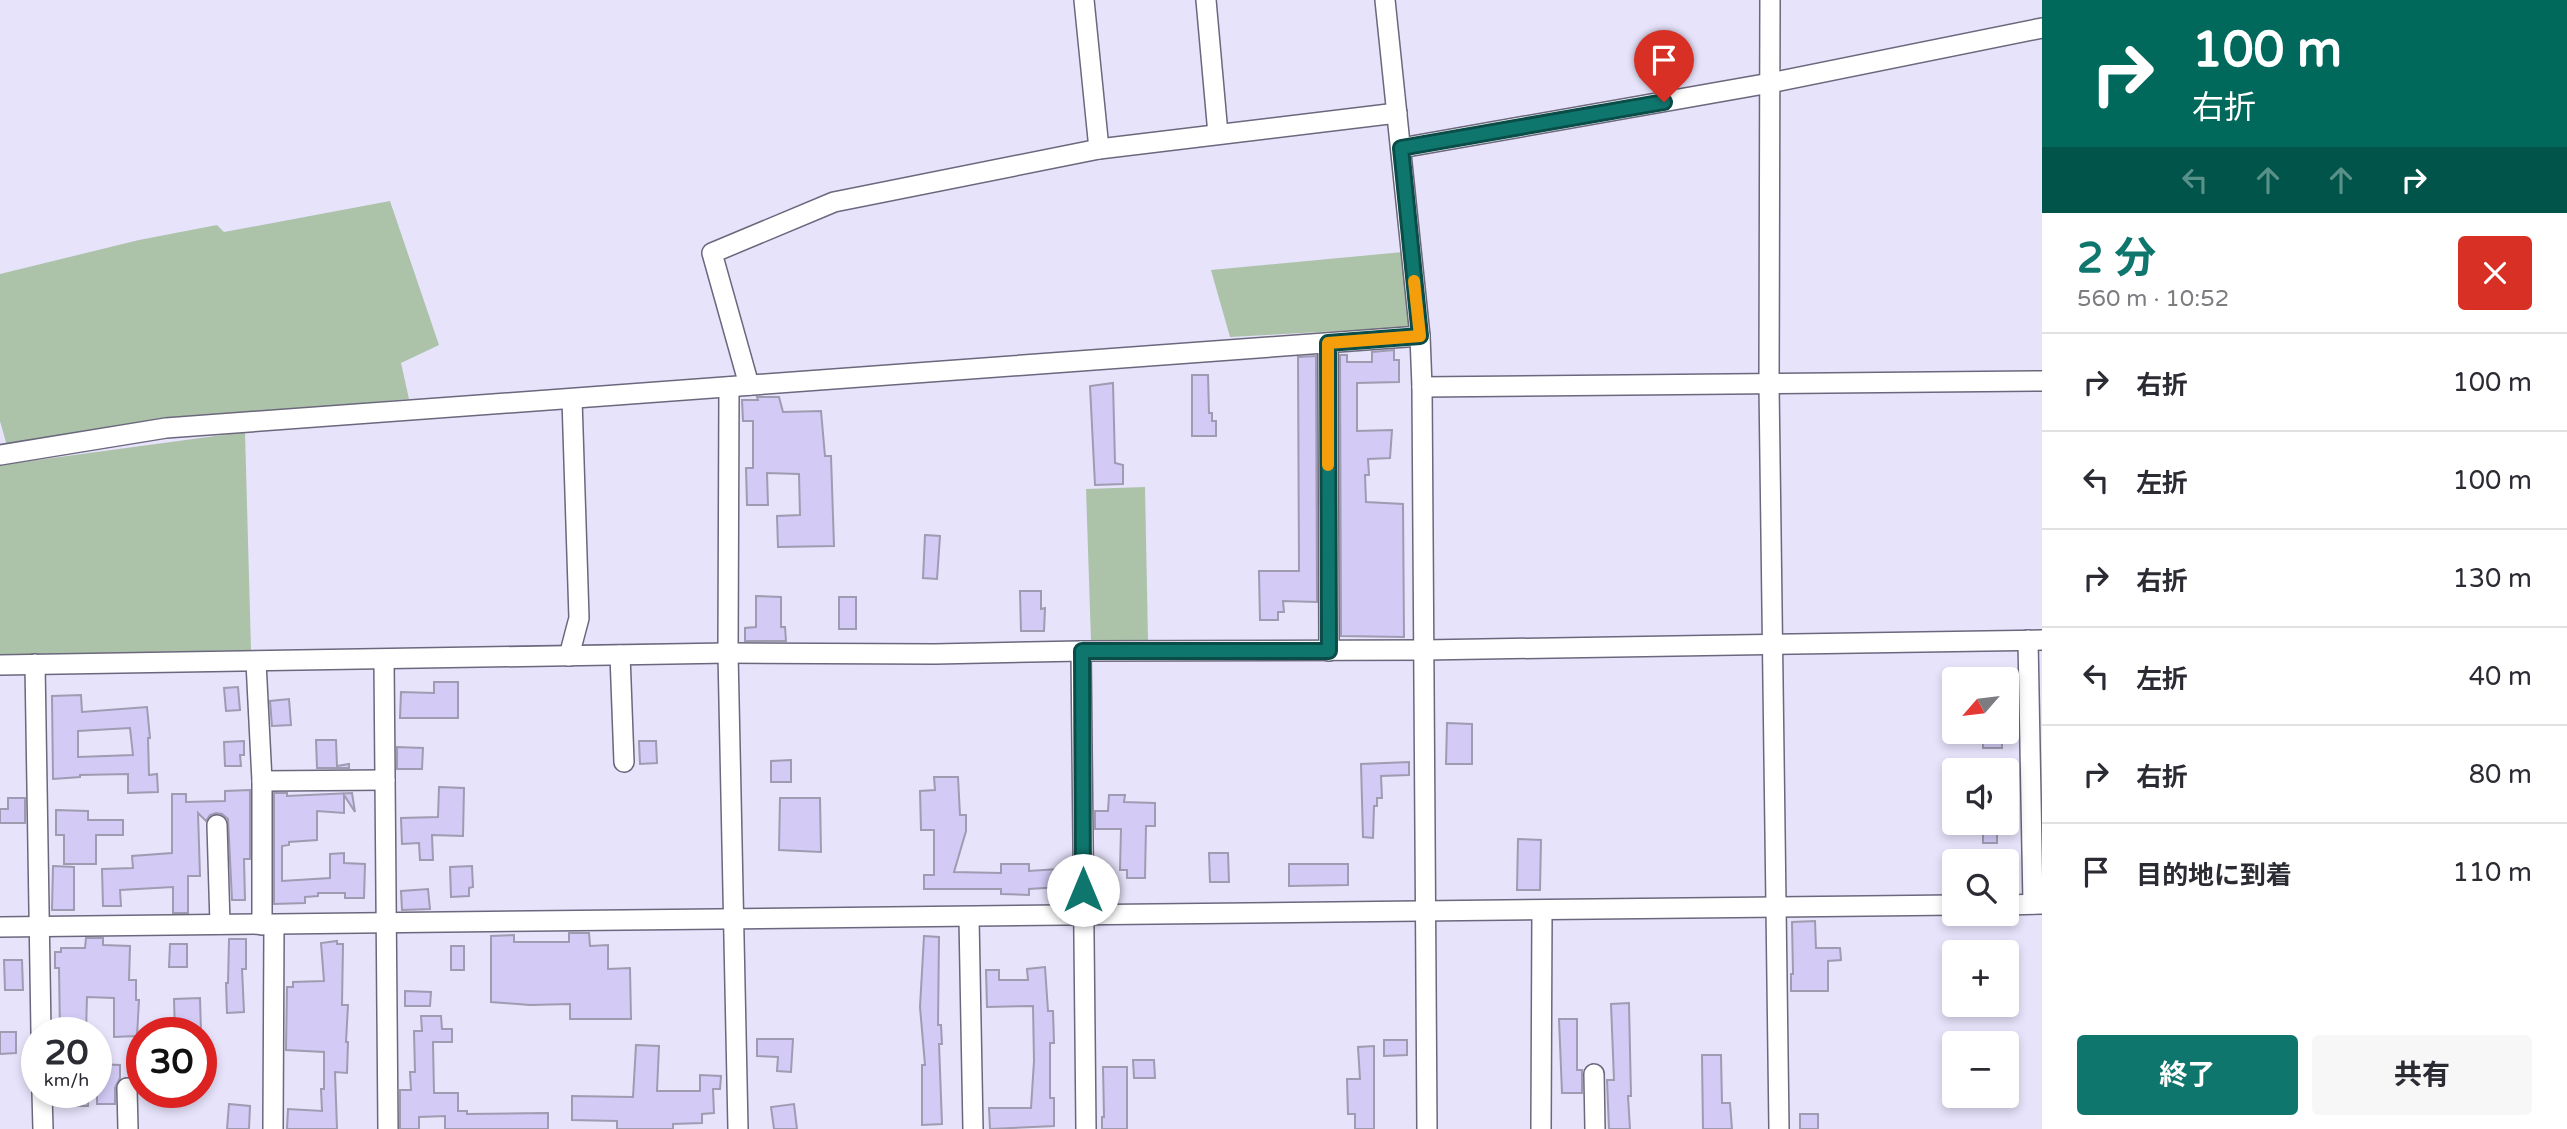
<!DOCTYPE html>
<html lang="ja">
<head>
<meta charset="utf-8">
<style>
  :root { --surface:#fff; --page:#f7f7f7; --text:#2b2b33; --muted:#7c7c81; --line:#e1e1e2; --accent:#0f766e }
  body { margin:0; font-family:"Varela Round","Noto Sans JP",sans-serif; background:var(--page); color:var(--text); height:100vh; display:flex; flex-direction:column; font-size:26px; white-space:nowrap }
  * { box-sizing:border-box; margin:0 }
  p { font-size:23px; color:var(--muted) }
  .icon { flex:none; width:38px; height:38px; fill:none; stroke:currentColor; stroke-width:2; stroke-linecap:round; stroke-linejoin:round }
  .map { position:relative; flex:1; overflow:hidden }
  .sheet { display:flex; flex-direction:column; background:var(--surface); width:525px }
  .sheet>* { flex:none }
  .guide { background:#00695c; color:#fff; overflow:hidden }
  .needle { width:46px; rotate:242deg }
  .tools { position:absolute; left:1942px; top:667px; display:grid; gap:14px }
  .tools a { display:grid; place-items:center; width:77px; height:77px; border-radius:7px; background:var(--surface); box-shadow:0 4px 10px #0003; font-size:35px }
  .speed { position:absolute; left:21px; top:1017px; display:flex; gap:14px; font-size:35px; font-weight:700; text-align:center }
  .speed>* { display:grid; place-content:center; width:91px; height:91px; border-radius:50%; background:var(--surface); box-shadow:0 4px 10px #0003; line-height:1 }
  .speed small { font-size:18px; font-weight:400 }
  .speed .limit { border:10px solid #d22; background:#fff; color:#111 }
  .pin { position:absolute; display:grid; place-items:center; width:60px; height:60px; color:#fff; margin:-72px -30px; border-radius:50% 50% 50% 0; rotate:-45deg; box-shadow:0 0 7px #0007 }
  .pin .icon { rotate:45deg }
  .me { position:absolute; width:77px; margin:-38px; rotate:0deg; stroke-linejoin:round; filter:drop-shadow(0 0 5px #0008) }
  .turn { display:flex; align-items:center; gap:24px; height:147px; padding:0 35px; font-size:32px }
  .turn .icon { width:91px; height:91px; stroke-width:2.5 }
  .turn b { display:block; font-size:49px; line-height:60px }
  .lanes { display:flex; align-items:center; height:66px; padding:0 35px; background:#0003; justify-content:center; gap:35px; direction:ltr }
  .lanes .off { opacity:.35 }
  .round { display:grid; place-items:center; flex:none; width:74px; height:74px; border-radius:7px; background:var(--page) }
  .summary { display:flex; align-items:center; justify-content:space-between; height:119px; padding:0 35px }
  h1 { font-size:42px; font-weight:700; line-height:52px; color:var(--accent) }
  .cta { display:flex; gap:14px; margin-top:auto; padding:14px 35px }
  .cta a { flex:1; height:80px; border-radius:7px; background:var(--accent); color:#fff; font-size:28px; font-weight:700; line-height:80px; text-align:center }
  .cta a+a { background:var(--page); color:var(--text) }
  ul { padding:0; list-style:none }
  li { display:flex; align-items:center; gap:21px; height:98px; padding:0 35px; border-top:2px solid var(--line) }
  li div { flex:1 }
  li b { display:block; font-size:26px }
  li em { font-style:normal }
  main { display:flex; flex:1; min-height:0 }
  .map>svg:first-child { display:block }
</style>
</head>
<body>
<main>
<div class="map">
<svg width="2042" height="1129" viewBox="0 0 2042 1129">
  <rect width="100%" height="100%" fill="#e7e3fb"/>
  <g fill="#acc3aa">
    <path d="M390,201L439,345L401,363L409,399L173,419L7,446L0,421V274L139,240L217,225L224,232Z"/>
    <path d="M1403,252L1411,327L1230,337L1211,270Z"/>
    <path d="M245,432L251,650L0,655V465Z"/>
    <path d="M1145,487L1148,640L1091,641L1086,489Z"/>
  </g>
  <g fill="#d3cbf6" stroke="#9f9bb1" stroke-width="2" fill-rule="evenodd">
    <path d="M1394,350V360H1399V382L1357,383V431L1392,430L1390,458L1368,459L1369,475H1365L1366,502L1403,504L1404,637L1341,636L1340,355H1347V362H1372V352Z"/>
    <path d="M1316,356L1317,602L1283,601L1284,612H1278V620H1260L1259,571H1299L1298,357Z"/>
    <path d="M1192,375H1208L1209,413H1212V421H1216V436H1192Z"/>
    <path d="M1113,383L1115,463L1123,465V484L1095,485L1090,386Z"/>
    <path d="M757,397H779L783,412L821,411L825,456H831L834,546L778,547L777,516L800,515L799,474L767,473L768,505H747L746,468H753V421H743L742,400H758Z"/>
    <path d="M925,535L940,536L937,579L923,578Z"/>
    <path d="M1020,591H1041V609L1045,608L1044,631H1021Z"/>
    <path d="M756,596L781,597V627H785L786,641H745V628L756,627Z"/>
    <rect x="839" y="597" width="17" height="32"/>
    <path d="M434,682H458V718H400L401,692L434,693Z"/>
    <path d="M238,687L240,710L226,711L224,688Z"/>
    <path d="M81,695L82,712L147,707L150,738H148L149,775L157,774L158,792L128,793V774L80,775V777L53,779L52,696ZM130,728L133,755L78,757V731Z"/>
    <path d="M289,699L291,725L272,726L270,701Z"/>
    <path d="M1447,723L1472,724V764H1446Z"/>
    <rect x="1983" y="732" width="19" height="16"/>
    <path d="M316,740H336L337,766L349,764V768H317Z"/>
    <path d="M244,741V755H240L241,766H225L224,742Z"/>
    <path d="M639,741H656L657,763L640,764Z"/>
    <path d="M397,747L423,748L422,769H397Z"/>
    <path d="M791,760V782H771V761Z"/>
    <path d="M1409,762V775L1381,776L1382,798H1377V806H1374L1373,838L1363,837L1361,764Z"/>
    <path d="M934,777H958L960,815H966V831L954,872L1001,873V864H1029V871L1058,869L1060,887L1029,889V895L1001,894V889H924V875H934V830H921L920,791L935,790Z"/>
    <path d="M439,787L464,788L463,836L432,835L433,860H420L419,843L402,844L401,818L438,817Z"/>
    <path d="M250,790V859H244L245,900H232L228,819L222,814L216,813L210,815L206,821L198,813L200,876H188V913H173V887L120,890L121,906H103L102,869L133,868L132,856L172,853V794H186V802L225,801V791Z"/>
    <path d="M274,793H287V796L352,793L355,812L344,795V813L317,811V840L289,842V845L282,846V881L330,878V854L344,853V863L365,864L364,898H345V893H318V896L305,897V903L274,904Z"/>
    <path d="M1109,795H1125L1124,802L1155,803V826H1146L1145,878H1127V870H1120L1121,829H1095V811H1108Z"/>
    <path d="M8,798H25V823H0V809H8Z"/>
    <path d="M780,798H820L821,852L779,850Z"/>
    <path d="M56,810L88,811V820H123V835H96V864H64V835H56Z"/>
    <rect x="1983" y="822" width="14" height="21"/>
    <path d="M1518,839L1541,840L1540,890H1517Z"/>
    <path d="M1209,853H1228L1229,882H1210Z"/>
    <path d="M1289,864H1348V885L1289,886Z"/>
    <path d="M53,866L74,867V910H52Z"/>
    <path d="M472,866L473,887L469,888V896L451,897L450,867Z"/>
    <path d="M428,889L430,909L402,910L401,891Z"/>
    <path d="M1815,921L1816,948H1840L1841,960L1828,961V991H1791V974H1793L1792,922Z"/>
    <path d="M569,933H589L590,946L608,945V969L630,968L631,1019H570V1004L530,1005L491,1002V936L514,935V942H569Z"/>
    <path d="M924,936L939,937L938,1025H941L942,1044H939L942,1124L922,1125V1065H925L920,1007Z"/>
    <path d="M86,938H103V945L130,946L129,980H136V1000H139L137,1036L114,1037V998L87,997L86,1032H60L59,968H55V952H61V948H85Z"/>
    <path d="M229,939H246V969H242L244,1012L227,1013L226,983H228Z"/>
    <path d="M337,941V944H343L342,1005H348L346,1042H348L347,1073L335,1072L337,1129H287L288,1109L322,1111L321,1089H324V1052L286,1050L287,987H293V982L324,981L321,943Z"/>
    <path d="M170,944H187V967H169Z"/>
    <rect x="451" y="946" width="13" height="24"/>
    <path d="M4,960H22L23,990H5Z"/>
    <path d="M1045,967L1048,1011H1053L1054,1043H1050V1098H1054V1126L990,1129L989,1108H1031L1034,1061L1033,1006L987,1007L986,970H999V980H1028L1027,969Z"/>
    <path d="M405,991L431,992L430,1006H405Z"/>
    <path d="M200,998L201,1032H175L174,999Z"/>
    <path d="M1629,1003L1631,1096H1628L1630,1129H1609L1607,1080H1614L1611,1004Z"/>
    <path d="M421,1016H441L442,1029H452V1042H433L434,1093H458V1111H467V1114L548,1113V1129H445V1116L419,1117V1129H400V1090H411L410,1072H415L414,1031H422Z"/>
    <path d="M1559,1019H1577V1070H1582V1093H1562Z"/>
    <path d="M0,1032H16V1053L0,1054Z"/>
    <path d="M757,1039H793L791,1072L777,1071L778,1057L757,1056Z"/>
    <path d="M1384,1040H1407V1055L1384,1056Z"/>
    <path d="M636,1045L659,1046L657,1091H700V1075L721,1076L720,1089H713L714,1113L702,1114V1123L673,1124V1129H617V1121L572,1120V1096L633,1097Z"/>
    <path d="M1374,1046V1129H1355V1114H1348L1347,1079H1360L1358,1047Z"/>
    <path d="M1702,1055H1721L1722,1103H1730L1732,1129H1703Z"/>
    <path d="M1133,1060H1154L1155,1078H1134Z"/>
    <path d="M97,1064L120,1065V1078L115,1088V1104H97Z"/>
    <path d="M1103,1067H1127V1129H1102V1117H1104Z"/>
    <rect x="64" y="1092" width="24" height="14"/>
    <path d="M229,1104L250,1106L249,1129H227Z"/>
    <path d="M794,1104L797,1129H774L771,1107Z"/>
    <rect x="1800" y="1114" width="18" height="15"/>
  </g>
  <g fill="none" stroke-linecap="round" stroke-linejoin="round">
    <defs>
      <g id="minor">
        <path d="M1084,0L1099,149"/>
        <path d="M1206,0L1218,134"/>
        <path d="M1385,0L1420,336L1422,387L1427,1129"/>
        <path d="M1770,0L1769,385L1779,1129"/>
        <path d="M1401,148L1770,83L2042,28"/>
        <path d="M1328,343L1329,651"/>
        <path d="M749,385L712,253L834,202L1099,149L1397,113"/>
        <path d="M729,387L728,653L738,1129"/>
        <path d="M1422,387L2042,381"/>
        <path d="M0,455L166,428L1420,336"/>
        <path d="M2028,640L2033,904"/>
        <path d="M1081,651L1086,1129"/>
        <path d="M620,655L624,762"/>
        <path d="M569,656L579,618L572,399"/>
        <path d="M384,660L388,1129"/>
        <path d="M256,662L262,781V925"/>
        <path d="M35,664L41,1032"/>
        <path d="M0,665L728,653L935,654L1081,651L1424,650L2042,640"/>
        <path d="M262,781L385,780"/>
        <path d="M217,825L220,924"/>
        <path d="M2007,905L2042,904"/>
        <path d="M969,918L973,1129"/>
        <path d="M0,927L1955,905"/>
        <path d="M1594,1074L1595,1129"/>
        <path d="M127,1088L128,1129"/>
        <path d="M42,1092L43,1129"/>
        <path d="M273,1129L274,925"/>
        <path d="M1541,1129L1542,911"/>
      </g>
    </defs>
    <use href="#minor" stroke="#6b677c" stroke-width="22"/>
    <use href="#minor" stroke="#fff" stroke-width="19"/>
  </g>
  <g fill="none" stroke-linecap="round" stroke-linejoin="round">
    <defs>
      <path id="route" d="M1083,890L1082,651H1329L1328,343L1420,336L1401,148L1664,102"/>
    </defs>
    <use href="#route" stroke="#0a4d48" stroke-width="18"/>
    <use href="#route" stroke="#0f766e" stroke-width="12"/>
    <path stroke="#f59e0b" stroke-width="12" d="M1328,465V343L1420,336L1414,281"/>
  </g>
</svg>
<div class="tools">
<a><svg class="needle" viewBox="-14 -14 28 28"><path d="M0-13l5 13h-10z" fill="#e53935"/><path d="M0 13l5-13h-10z" fill="#7c7c81"/></svg></a>
<a><svg class="icon" aria-label="sound" viewBox="0 0 24 24"><path d="M4 9h4l5-4v14l-5-4H4zM17 9q2 3 0 6"/></svg></a>
<a><svg class="icon" aria-label="search" viewBox="0 0 24 24"><circle cx="10" cy="10" r="6"/><path d="M15 15l6 6"/></svg></a>
<a>+</a>
<a>−</a>
</div>
<div class="speed"><div>20<small>km/h</small></div><div class="limit">30</div></div>
<div class="pin" style="left:1664px;top:102px;background:#d93025"><svg class="icon" aria-label="arrive" viewBox="0 0 24 24"><path d="M6 21V4h12l-3 4 3 4H6"/></svg></div>
<svg class="me" style="left:1083px;top:890px" viewBox="-20 -20 40 40"><circle r="19" fill="#fff"/><path d="M0-13L10 11 0 6-10 11z" fill="#0f766e"/></svg>
</div>
<section class="sheet">
<div class="guide">
<div class="turn"><svg class="icon" aria-label="right" viewBox="0 0 24 24"><path d="M7 20v-9h11M14 6l5 5-5 5"/></svg><div><b>100 m</b>右折</div></div>
<div class="lanes"><svg class="icon off" aria-label="left" viewBox="0 0 24 24"><path d="M17 20v-9H6M10 6l-5 5 5 5"/></svg><svg class="icon off" aria-label="ahead" viewBox="0 0 24 24"><path d="M12 20V5M6 11l6-6 6 6"/></svg><svg class="icon off" aria-label="ahead" viewBox="0 0 24 24"><path d="M12 20V5M6 11l6-6 6 6"/></svg><svg class="icon" aria-label="right" viewBox="0 0 24 24"><path d="M7 20v-9h11M14 6l5 5-5 5"/></svg></div>
</div>
<div class="summary"><div><h1>2 分</h1><p>560 m · 10:52</p></div><a class="round" style="background:#d93025;color:#fff"><svg class="icon" aria-label="close" viewBox="0 0 24 24"><path d="M6 6l12 12M18 6L6 18"/></svg></a></div>
<ul>
<li><svg class="icon" aria-label="right" viewBox="0 0 24 24"><path d="M7 20v-9h11M14 6l5 5-5 5"/></svg><div><b>右折</b></div><em>100 m</em></li>
<li><svg class="icon" aria-label="left" viewBox="0 0 24 24"><path d="M17 20v-9H6M10 6l-5 5 5 5"/></svg><div><b>左折</b></div><em>100 m</em></li>
<li><svg class="icon" aria-label="right" viewBox="0 0 24 24"><path d="M7 20v-9h11M14 6l5 5-5 5"/></svg><div><b>右折</b></div><em>130 m</em></li>
<li><svg class="icon" aria-label="left" viewBox="0 0 24 24"><path d="M17 20v-9H6M10 6l-5 5 5 5"/></svg><div><b>左折</b></div><em>40 m</em></li>
<li><svg class="icon" aria-label="right" viewBox="0 0 24 24"><path d="M7 20v-9h11M14 6l5 5-5 5"/></svg><div><b>右折</b></div><em>80 m</em></li>
<li><svg class="icon" aria-label="arrive" viewBox="0 0 24 24"><path d="M6 21V4h12l-3 4 3 4H6"/></svg><div><b>目的地に到着</b></div><em>110 m</em></li>
</ul>
<div class="cta"><a>終了</a><a>共有</a></div>
</section>
</main>
</body>
</html>
